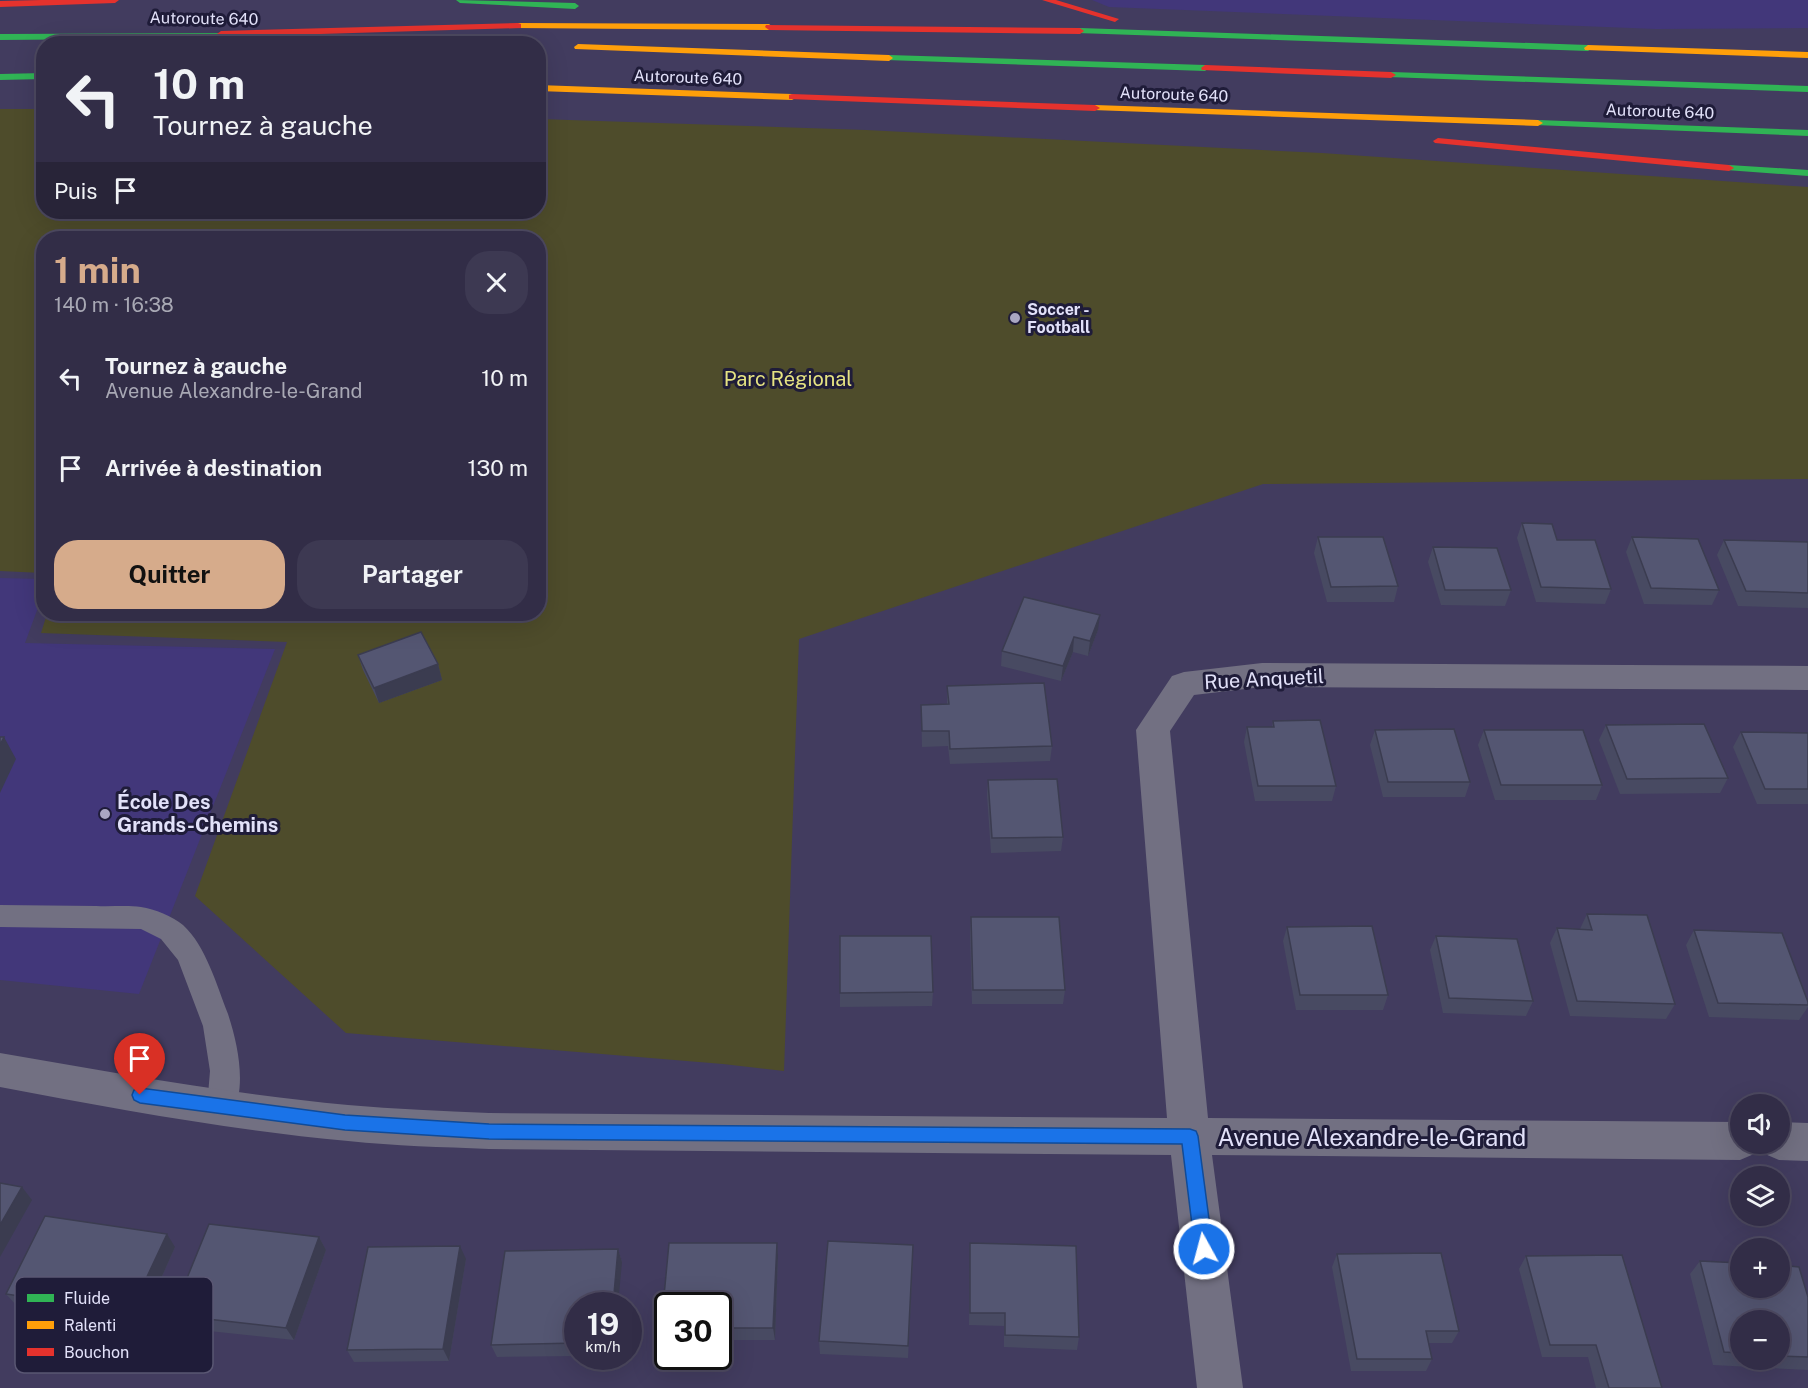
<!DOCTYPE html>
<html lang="fr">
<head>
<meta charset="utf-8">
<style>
  :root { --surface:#322d47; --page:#3d3952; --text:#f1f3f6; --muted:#a8a8b4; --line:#4d4960; --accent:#d6ab8b }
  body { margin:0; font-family:"Public Sans",sans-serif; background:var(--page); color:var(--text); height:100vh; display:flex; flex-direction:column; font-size:22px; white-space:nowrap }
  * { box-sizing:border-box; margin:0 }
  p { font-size:20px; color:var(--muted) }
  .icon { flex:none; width:33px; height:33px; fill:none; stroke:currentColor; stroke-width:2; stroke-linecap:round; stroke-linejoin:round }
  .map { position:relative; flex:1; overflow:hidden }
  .side { position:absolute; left:36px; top:231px; width:510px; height:390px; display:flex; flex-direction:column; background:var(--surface); border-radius:24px; box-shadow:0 6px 24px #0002,0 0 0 2px var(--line) }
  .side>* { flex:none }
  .top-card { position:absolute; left:36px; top:36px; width:510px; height:183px; border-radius:24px; box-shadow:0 6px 24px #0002,0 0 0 2px var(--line); background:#322d47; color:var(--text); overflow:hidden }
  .controls { position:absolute; left:1730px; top:1094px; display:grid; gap:12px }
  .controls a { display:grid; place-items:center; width:60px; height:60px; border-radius:50%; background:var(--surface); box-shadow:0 6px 24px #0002,0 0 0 2px var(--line); font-size:30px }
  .speed { position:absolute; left:564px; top:1292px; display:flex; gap:12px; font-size:30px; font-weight:700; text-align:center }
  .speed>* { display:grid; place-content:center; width:78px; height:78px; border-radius:50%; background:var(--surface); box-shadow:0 6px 24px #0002,0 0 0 2px var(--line); line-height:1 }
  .speed small { font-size:15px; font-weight:400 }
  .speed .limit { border:3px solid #111; border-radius:9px; background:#fff; color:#111 }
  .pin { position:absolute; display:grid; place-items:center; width:51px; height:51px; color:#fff; margin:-62px -26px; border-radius:50% 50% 50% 0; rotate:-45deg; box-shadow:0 0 6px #0007 }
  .pin .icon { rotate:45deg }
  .me { position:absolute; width:66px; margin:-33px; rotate:353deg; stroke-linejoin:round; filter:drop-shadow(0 0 4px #0008) }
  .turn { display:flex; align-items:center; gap:21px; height:126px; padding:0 18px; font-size:27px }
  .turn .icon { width:78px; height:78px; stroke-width:2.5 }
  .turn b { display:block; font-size:42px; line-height:51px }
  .then { display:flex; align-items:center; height:57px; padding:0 18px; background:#0003; gap:12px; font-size:22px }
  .round { display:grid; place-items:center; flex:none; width:63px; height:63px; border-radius:24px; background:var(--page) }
  .overview { display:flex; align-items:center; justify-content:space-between; height:102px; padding:0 18px }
  h1 { font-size:36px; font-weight:700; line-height:45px; color:var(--accent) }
  .action { display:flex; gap:12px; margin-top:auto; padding:12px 18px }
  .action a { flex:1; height:69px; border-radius:24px; background:var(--accent); color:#111; font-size:24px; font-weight:700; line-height:69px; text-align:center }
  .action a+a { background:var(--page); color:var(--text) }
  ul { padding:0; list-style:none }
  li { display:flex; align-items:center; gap:18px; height:90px; padding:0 18px }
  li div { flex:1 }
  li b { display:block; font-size:22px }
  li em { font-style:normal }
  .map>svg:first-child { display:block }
</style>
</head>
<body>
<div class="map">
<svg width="1808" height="1388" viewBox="0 0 1808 1388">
  <rect width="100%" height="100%" fill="#423c5f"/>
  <g fill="#42377a">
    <path d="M1092,0H1808V28L1656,29L1109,7Z"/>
    <path d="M0,578L43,579V594L25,643L275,649L139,994L0,980Z"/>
  </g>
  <path fill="#4e4c2b" d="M0,109H43L44,212H538L539,119L866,130L1322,153L1808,187V479L1263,484L799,639L784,1071L723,1064L346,1033L195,896L287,642L41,633L47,614H538V238H44L43,573L0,571Z"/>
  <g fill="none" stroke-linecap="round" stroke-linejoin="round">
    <path fill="#727082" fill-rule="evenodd" d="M0,905C32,905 64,906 96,906C110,907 127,905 141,907C155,909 172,916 183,925C206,946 217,986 228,1014C238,1045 247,1086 232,1116L222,1120L212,1116L207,1107L210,1071L203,1026L178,960L161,939L141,929L0,927Z"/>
    <path fill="#727082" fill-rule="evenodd" d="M1262,663L1808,666V690L1262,687L1194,695L1170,731L1208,1118L1740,1122V1143H1779V1122L1808,1123V1161L1779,1160L1765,1154L1760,1143L1754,1154L1740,1160L1212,1155L1243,1388H1197L1171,1155L489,1149C442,1147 395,1146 348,1141C231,1130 115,1109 0,1087V1053C115,1073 231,1094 348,1105C395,1109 442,1111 489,1113L1167,1118L1136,730L1172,676L1184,672Z"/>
    <g fill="#30b455" fill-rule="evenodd">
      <path d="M456,0L575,3L579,6L575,9L460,3Z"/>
      <path d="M1080,28L1588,45L1592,48L1588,51L1077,33V29Z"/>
      <path d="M244,33V37L241,38L0,40V34Z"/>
      <path d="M889,55L1205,65L1209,68L1205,71L886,60V56Z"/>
      <path d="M1391,72L1808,86V92L1388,77L1386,75Z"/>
      <path d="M44,73V79L0,80V74Z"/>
      <path d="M1538,120L1808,130V136L1535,125L1533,123Z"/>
      <path d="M1729,165L1808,170V176L1726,170L1724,168Z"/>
    </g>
    <g fill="#ff9f0a" fill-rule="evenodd">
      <path d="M518,23L769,24L773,27L769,30L515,28V24Z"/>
      <path d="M578,44L889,55L893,58L889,61L575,49L574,47Z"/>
      <path d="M1588,45L1808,52V58L1585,50L1584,48Z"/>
      <path d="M538,85L792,94L797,97L792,100L538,91Z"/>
      <path d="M1095,105L1538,120L1543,123L1538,126L1092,110L1090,108Z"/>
    </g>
    <g fill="#e5322d" fill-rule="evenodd">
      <path d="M41,0H119L115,3L0,7V1Z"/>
      <path d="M1042,0H1056L1119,19L1115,22Z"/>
      <path d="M518,23L521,24V28L221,37L217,34L221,31Z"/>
      <path d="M766,25L1080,28L1084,31L1080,34L769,30L765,27Z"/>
      <path d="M1205,65L1391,72L1396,75L1391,78L1202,70L1201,68Z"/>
      <path d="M792,94L1095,105L1100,108L1095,111L789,99V95Z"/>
      <path d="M1438,138L1729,165L1734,168L1729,171L1435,143L1433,141Z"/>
    </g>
  </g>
  <g fill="#484a62" fill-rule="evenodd">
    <path d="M1522,523L1557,540L1611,589L1605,604L1536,602L1517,538Z"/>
    <path d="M1318,537L1398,586L1394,602H1327L1314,553Z"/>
    <path d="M1632,537L1719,590L1712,605L1644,604L1626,552Z"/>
    <path d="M1724,540L1808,542V608L1738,606L1717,555Z"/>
    <path d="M1433,547L1511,590L1505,606L1441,605L1428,562Z"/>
    <path d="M1098,630L1088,656L1073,652L1061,681L1001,666L1002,651Z"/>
    <path d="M358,655L438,664L442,680L379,703L363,670Z"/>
    <path d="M947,686L1052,746L1050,761L950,764L948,746L922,747L921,705L947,704Z"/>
    <path d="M1273,721L1336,786L1332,801H1255L1244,742L1247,727H1272Z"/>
    <path d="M1606,725L1728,778L1720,793L1620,794L1599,740Z"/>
    <path d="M1375,730L1470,782L1465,797H1383L1370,745Z"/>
    <path d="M1484,730L1602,785L1596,800H1495L1478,745Z"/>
    <path d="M1741,732L1808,733V804H1757L1733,747Z"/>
    <path d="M988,780L1063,837L1061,851L991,853L987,795Z"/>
    <path d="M1587,914L1675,1004L1666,1019L1570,1016L1550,943L1557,928L1580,929Z"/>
    <path d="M971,917L1065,990L1063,1004H972L970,932Z"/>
    <path d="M1287,927L1388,995L1383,1010H1296L1283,941Z"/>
    <path d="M1694,930L1808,1002V1007L1799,1020L1709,1017L1686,945Z"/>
    <path d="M1436,936L1533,1001L1526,1016L1443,1013L1430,950Z"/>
    <path d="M933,992L932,1006L840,1007V993Z"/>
    <path d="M319,1237L326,1250L294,1340L181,1328L172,1315Z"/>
    <path d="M669,1243H777L778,1256L775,1340H718V1305H668V1340H664L661,1328Z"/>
    <path d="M970,1243L1079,1337L1077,1350L1004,1347V1326L969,1325Z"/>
    <path d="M175,1247L140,1326L17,1306L6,1294Z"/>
    <path d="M618,1249L622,1262L578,1305V1356L497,1357L491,1345Z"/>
    <path d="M1337,1254L1459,1331L1452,1343H1429L1432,1359L1426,1371H1351L1332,1267Z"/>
    <path d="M1526,1256L1662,1388H1596L1588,1357H1542L1519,1269Z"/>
    <path d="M913,1258L908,1358L820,1354L819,1341Z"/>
    <path d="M466,1259L449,1361L354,1362L347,1350Z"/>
    <path d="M1700,1261L1808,1297V1370L1713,1365L1690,1274ZM1740,1320H1779V1359H1740Z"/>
  </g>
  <g fill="#3b3c50">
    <path d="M1100,615L1098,630L1088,656L1090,641Z"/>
    <path d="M1074,637L1073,652L1061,681L1063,666Z"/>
    <path d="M438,664L442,680L379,703L374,688Z"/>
    <path d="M4,737L16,759L0,793V745Z"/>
    <path d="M22,1187L32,1200L0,1257V1225Z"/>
    <path d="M167,1234L175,1247L140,1326L130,1313Z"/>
    <path d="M319,1237L326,1250L294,1340L286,1328Z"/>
    <path d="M777,1243L778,1256L775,1340L773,1328Z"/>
    <path d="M460,1246L466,1259L449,1361L443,1349Z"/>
    <path d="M618,1249L622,1262L618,1305H613Z"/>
  </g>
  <g fill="#545672" stroke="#3b3c50" stroke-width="1.5">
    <path d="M1522,523L1552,524L1557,540H1595L1611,589L1541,587Z"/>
    <path d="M1318,537H1383L1398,586L1331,587Z"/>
    <path d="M1632,537L1698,539L1719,590L1651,588Z"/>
    <path d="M1724,540L1808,542V593L1746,591Z"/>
    <path d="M1433,547L1497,548L1511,590H1445Z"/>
    <path d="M1024,597L1100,615L1090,641L1074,637L1063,666L1002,651Z"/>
    <path d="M421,632L438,664L374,688L358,655Z"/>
    <path d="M1044,683L1052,746L950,749L949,731H922L921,705L949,704L947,686Z"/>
    <path d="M1320,720L1336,786H1258L1247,727H1274L1273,721Z"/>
    <path d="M1704,724L1728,778L1627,779L1606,725Z"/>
    <path d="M1454,729L1470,782H1388L1375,730Z"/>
    <path d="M1484,730H1583L1602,785H1501Z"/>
    <path d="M1741,732L1808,733V789H1765Z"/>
    <path d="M0,737H4L0,745Z"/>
    <path d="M1057,779L1063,837L992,838L988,780Z"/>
    <path d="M1587,914L1647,915L1675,1004L1577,1001L1557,928L1592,930Z"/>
    <path d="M971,917H1059L1065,990H973Z"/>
    <path d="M1372,926L1388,995H1300L1287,927Z"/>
    <path d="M1694,930L1782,933L1808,1002V1005L1718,1003Z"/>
    <path d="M840,936H931L933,992L840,993Z"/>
    <path d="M1436,936L1517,939L1533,1001L1449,998Z"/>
    <path d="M0,1183L22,1187L0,1225Z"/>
    <path d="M45,1216L167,1234L130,1313L6,1294Z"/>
    <path d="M209,1224L319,1237L286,1328L172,1315Z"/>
    <path d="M828,1241L913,1245L908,1346L819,1341Z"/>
    <path d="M669,1243H777L773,1328H718V1305H668V1328H661Z"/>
    <path d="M970,1243L1076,1246L1079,1337L1005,1335V1313H970Z"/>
    <path d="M460,1246L443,1349L347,1350L368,1247Z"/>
    <path d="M618,1249L613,1305H578V1343L491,1345L505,1251Z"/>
    <path d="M1441,1253L1459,1331H1426L1432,1359H1357L1337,1254Z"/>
    <path d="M1622,1255L1662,1388H1609L1596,1345H1550L1526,1256Z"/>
    <path d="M1700,1261L1740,1263V1287H1779V1265L1799,1267L1808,1297V1357L1779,1356V1320H1740V1353L1724,1352Z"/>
  </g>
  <path fill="#1a73e8" stroke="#114b97" stroke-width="1.5" d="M140,1088L345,1115L489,1124L1190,1129L1196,1131L1198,1136L1213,1249L1210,1255L1204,1257L1198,1255L1195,1249L1182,1144L489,1139L345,1130L140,1103L134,1100L132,1095L134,1090Z"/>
  <g fill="#aaa7c3" stroke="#1f1c39" stroke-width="2">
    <circle cx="1015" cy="318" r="6"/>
    <circle cx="105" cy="814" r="6"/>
  </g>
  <g text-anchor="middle" stroke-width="6" stroke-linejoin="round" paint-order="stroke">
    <g font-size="16" fill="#e2e1f9" stroke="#1f1c39">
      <text transform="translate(204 18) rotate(1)" y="6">Autoroute 640</text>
      <text transform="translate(688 77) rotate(2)" y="6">Autoroute 640</text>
      <text transform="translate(1174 94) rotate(2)" y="6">Autoroute 640</text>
      <text transform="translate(1660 111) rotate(2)" y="6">Autoroute 640</text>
    </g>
    <g font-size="16" font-weight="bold" fill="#e2e1f9" stroke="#1f1c39" text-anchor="start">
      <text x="1027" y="315">Soccer -<tspan x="1027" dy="18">Football</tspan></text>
    </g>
    <g font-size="20" fill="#e6e382" stroke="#1f1c39">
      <text x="788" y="386">Parc Régional</text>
    </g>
    <g font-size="20" fill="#e2e1f9" stroke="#1f1c39">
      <text transform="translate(1264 679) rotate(-3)" y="7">Rue Anquetil</text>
    </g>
    <g font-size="20" font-weight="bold" fill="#e2e1f9" stroke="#1f1c39" text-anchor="start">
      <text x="117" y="809">École Des<tspan x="117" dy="23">Grands-Chemins</tspan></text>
    </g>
    <g font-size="24" fill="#e2e1f9" stroke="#1f1c39">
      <text x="1372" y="1146">Avenue Alexandre-le-Grand</text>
    </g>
  </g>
  <rect x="15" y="1277" width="198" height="96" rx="9" fill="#1f1c39" stroke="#5a5773" stroke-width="1.5"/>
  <rect x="27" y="1294" width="27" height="8" fill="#30b455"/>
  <rect x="27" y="1321" width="27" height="8" fill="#ff9f0a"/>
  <rect x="27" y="1348" width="27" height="8" fill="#e5322d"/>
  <g font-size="16" fill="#e2e1f9">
    <text x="64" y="1304">Fluide</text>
    <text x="64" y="1331">Ralenti</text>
    <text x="64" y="1358">Bouchon</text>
  </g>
</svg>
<div class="controls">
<a><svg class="icon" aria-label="sound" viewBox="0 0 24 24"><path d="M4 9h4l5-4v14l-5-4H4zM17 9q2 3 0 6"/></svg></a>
<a><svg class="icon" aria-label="layers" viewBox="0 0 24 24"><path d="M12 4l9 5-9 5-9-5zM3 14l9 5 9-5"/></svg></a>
<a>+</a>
<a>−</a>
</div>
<div class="speed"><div>19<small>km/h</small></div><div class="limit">30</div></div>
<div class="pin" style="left:140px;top:1095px;background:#d93025"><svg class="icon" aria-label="arrive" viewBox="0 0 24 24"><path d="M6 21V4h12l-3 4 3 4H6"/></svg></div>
<svg class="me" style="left:1204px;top:1249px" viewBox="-20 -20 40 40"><circle r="17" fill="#1a73e8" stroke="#fff" stroke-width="3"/><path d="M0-11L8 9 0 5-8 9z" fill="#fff"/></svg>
<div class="top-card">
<div class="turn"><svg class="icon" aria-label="left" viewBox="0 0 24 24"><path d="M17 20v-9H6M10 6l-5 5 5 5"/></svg><div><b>10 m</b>Tournez à gauche</div></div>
<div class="then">Puis<svg class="icon" aria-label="arrive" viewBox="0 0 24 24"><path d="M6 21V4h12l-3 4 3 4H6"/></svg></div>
</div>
<section class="side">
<div class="overview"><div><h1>1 min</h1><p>140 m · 16:38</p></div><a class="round"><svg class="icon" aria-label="close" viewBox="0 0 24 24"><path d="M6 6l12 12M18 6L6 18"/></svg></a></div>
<ul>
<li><svg class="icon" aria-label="left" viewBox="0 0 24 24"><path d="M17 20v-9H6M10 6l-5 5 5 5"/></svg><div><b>Tournez à gauche</b><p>Avenue Alexandre-le-Grand</p></div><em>10 m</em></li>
<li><svg class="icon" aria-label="arrive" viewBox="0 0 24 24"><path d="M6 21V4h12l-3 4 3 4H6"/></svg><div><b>Arrivée à destination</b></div><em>130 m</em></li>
</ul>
<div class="action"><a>Quitter</a><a>Partager</a></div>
</section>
</div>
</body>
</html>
